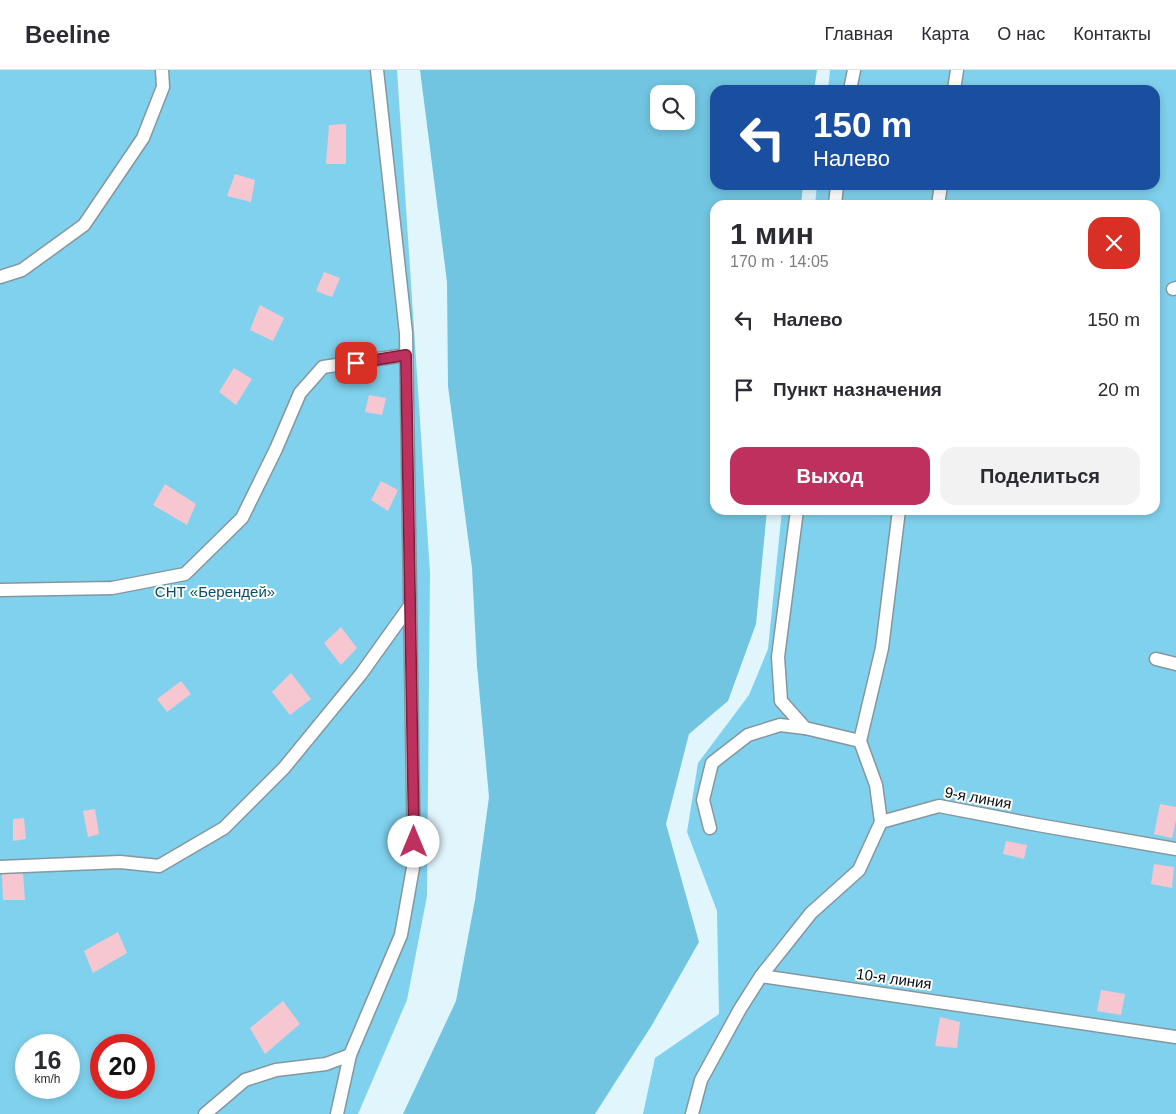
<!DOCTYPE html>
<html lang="ru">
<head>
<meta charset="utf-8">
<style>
  :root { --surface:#fff; --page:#f2f2f3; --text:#2b2b33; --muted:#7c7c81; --line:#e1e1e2; --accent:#be305e }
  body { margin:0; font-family:Arial,sans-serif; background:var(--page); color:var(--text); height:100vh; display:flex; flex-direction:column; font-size:19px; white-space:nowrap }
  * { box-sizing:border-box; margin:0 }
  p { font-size:16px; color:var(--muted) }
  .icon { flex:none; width:28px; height:28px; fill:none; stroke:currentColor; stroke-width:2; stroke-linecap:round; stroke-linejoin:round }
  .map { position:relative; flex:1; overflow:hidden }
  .sheet { position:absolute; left:710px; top:130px; width:450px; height:315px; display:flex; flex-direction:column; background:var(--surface); border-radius:15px; box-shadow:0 2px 8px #0003 }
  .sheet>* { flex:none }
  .top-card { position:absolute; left:710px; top:15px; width:450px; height:105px; border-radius:15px; box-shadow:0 2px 8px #0003; background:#1a4fa0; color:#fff; overflow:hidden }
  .fabs { position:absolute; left:650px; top:15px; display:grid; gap:10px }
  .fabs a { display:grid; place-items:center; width:45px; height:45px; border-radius:10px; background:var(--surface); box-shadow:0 2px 8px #0003; font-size:25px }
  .speed { position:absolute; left:15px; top:964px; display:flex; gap:10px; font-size:25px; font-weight:700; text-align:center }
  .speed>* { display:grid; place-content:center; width:65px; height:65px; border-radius:50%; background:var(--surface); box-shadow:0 2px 8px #0003; line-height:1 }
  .speed small { font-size:12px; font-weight:400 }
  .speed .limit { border:8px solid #d22; background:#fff; color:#111 }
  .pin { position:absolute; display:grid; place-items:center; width:42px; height:42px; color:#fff; margin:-21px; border-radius:10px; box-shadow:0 2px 8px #0006 }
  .me { position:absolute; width:55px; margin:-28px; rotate:0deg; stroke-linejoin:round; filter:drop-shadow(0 0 4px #0008) }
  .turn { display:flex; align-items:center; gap:18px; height:105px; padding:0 20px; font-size:22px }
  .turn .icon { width:65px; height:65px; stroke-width:2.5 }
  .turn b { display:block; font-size:35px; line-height:42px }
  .round { display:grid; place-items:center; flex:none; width:52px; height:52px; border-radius:15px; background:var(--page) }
  .overview { display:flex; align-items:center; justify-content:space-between; height:85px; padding:0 20px }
  h1 { font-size:30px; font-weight:600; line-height:38px }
  .action { display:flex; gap:10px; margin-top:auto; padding:10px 20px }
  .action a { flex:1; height:58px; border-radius:15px; background:var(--accent); color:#fff; font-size:20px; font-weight:600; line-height:58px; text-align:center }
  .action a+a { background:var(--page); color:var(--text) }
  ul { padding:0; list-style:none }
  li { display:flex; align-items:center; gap:15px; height:70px; padding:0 20px }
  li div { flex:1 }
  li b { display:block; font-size:19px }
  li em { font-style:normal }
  header { display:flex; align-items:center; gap:30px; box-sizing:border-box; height:70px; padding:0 25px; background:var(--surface); border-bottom:1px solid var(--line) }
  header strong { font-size:24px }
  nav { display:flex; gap:28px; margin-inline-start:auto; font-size:18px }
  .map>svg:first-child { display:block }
</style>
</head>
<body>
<header>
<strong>Beeline</strong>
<nav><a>Главная</a><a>Карта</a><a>О нас</a><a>Контакты</a></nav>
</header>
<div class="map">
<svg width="1176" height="1044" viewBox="0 0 1176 1044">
  <rect width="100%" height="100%" fill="#e0f5fc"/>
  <g fill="#80d1ed" fill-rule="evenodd">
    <path d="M0,0H397L430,503L427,826L407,930L358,1044H0ZM26,975H69V1018H26ZM101,975H144V1018H101Z"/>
    <path d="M830,0H1176V1044H643L655,988L719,944L717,841L687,762L698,693L749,625L768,579L782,440H1155V135H815L817,115H1155V20H828Z"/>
  </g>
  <path fill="#71c5e1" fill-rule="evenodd" d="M420,0H817L814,20H715V115H803L801,135H715V440H767L756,554L728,631L689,664L666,754L699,872L652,955L595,1044H403L456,931L475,830L489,727L477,596L472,498L448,316L447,212ZM659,24H686V51H659Z"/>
  <g fill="#f6c7d0">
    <path d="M346,54V94H326L329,55Z"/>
    <path d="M235,104L255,110L251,132L227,126Z"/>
    <path d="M324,202L340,208L332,227L316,221Z"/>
    <path d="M260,235L284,248L273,271L250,260Z"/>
    <path d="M234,298L252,309L236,335L219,322Z"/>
    <path d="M369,325L386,328L382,345L365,342Z"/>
    <path d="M381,411L398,420L388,441L371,430Z"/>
    <path d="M165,414L196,434L187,455L153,435Z"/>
    <path d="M341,557L357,578L341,595L324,573Z"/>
    <path d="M291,603L311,629L290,645L272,622Z"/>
    <path d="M181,611L191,624L167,642L157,629Z"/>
    <path d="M1160,734L1176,737V750L1172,768L1154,764Z"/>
    <path d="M95,739L99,764L88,767L83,741Z"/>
    <path d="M24,748L26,769L13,771V749Z"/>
    <path d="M1006,771L1027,775L1024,789L1003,784Z"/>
    <path d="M1154,794L1174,797L1172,818L1151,814Z"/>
    <path d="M23,803L25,830H3L2,804Z"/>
    <path d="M118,862L127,883L93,903L84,881Z"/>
    <path d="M1101,920L1125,924L1121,945L1097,941Z"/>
    <path d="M283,931L300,954L265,984L250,958Z"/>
    <path d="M940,947L960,952L957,978L935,976Z"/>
  </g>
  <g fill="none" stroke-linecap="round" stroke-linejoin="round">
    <defs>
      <g id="lane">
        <path d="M850,20L854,0"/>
        <path d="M954,20L957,0"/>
        <path d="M835,135L837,115"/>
        <path d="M938,135L941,115"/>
        <path d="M0,207L22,200L84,155L143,68L163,17L162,0"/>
        <path d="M1173,219L1176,218"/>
        <path d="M797,440L778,587L781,631L805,658"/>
        <path d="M0,520L112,518L185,504L242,448L276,379L300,323L323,297L406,285"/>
        <path d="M1156,589L1176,594"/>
        <path d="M881,752L876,715L860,671L882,578L899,440"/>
        <path d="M710,758L703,730L712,693L748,665L780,655L805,658L860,671"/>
        <path d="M0,797L120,792L159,796L224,758L284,698L361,604L409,537"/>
        <path d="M761,906L811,843L859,800L881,752L939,736L1038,755L1176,779"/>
        <path d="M205,1044L245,1010L276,1000L326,994L350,985"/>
        <path d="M337,1044L350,985L401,865L414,792L406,263L377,0"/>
        <path d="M692,1044L701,1010L740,939L761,906L1176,967"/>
      </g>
    </defs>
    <use href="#lane" stroke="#84979e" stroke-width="15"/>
    <use href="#lane" stroke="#fff" stroke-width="12"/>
  </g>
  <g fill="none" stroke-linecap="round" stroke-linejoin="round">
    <defs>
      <path id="route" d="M356,293L406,285L414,772"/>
    </defs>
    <use href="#route" stroke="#7c1f3d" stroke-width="12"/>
    <use href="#route" stroke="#be305e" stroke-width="9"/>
  </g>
  <g text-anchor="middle" stroke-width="4" stroke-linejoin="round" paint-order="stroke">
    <g font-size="15" fill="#055164" stroke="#fff">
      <text x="215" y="527">СНТ «Берендей»</text>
    </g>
    <g font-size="15" fill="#060d0f" stroke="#fff">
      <text transform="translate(978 728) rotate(10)" y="5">9-я линия</text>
      <text transform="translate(894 909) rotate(8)" y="5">10-я линия</text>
    </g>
  </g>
</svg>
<div class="fabs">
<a><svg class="icon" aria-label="search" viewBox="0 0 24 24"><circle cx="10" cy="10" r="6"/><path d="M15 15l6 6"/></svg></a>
</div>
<div class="speed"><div>16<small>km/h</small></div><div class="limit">20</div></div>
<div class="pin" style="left:356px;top:293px;background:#d93025"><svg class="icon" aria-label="arrive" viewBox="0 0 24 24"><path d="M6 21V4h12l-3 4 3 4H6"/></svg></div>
<svg class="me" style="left:414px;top:772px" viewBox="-20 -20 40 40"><circle r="19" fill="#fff"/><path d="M0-13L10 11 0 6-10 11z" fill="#be305e"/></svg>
<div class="top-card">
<div class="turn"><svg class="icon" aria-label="left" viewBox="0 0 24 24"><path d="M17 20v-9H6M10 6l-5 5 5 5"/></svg><div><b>150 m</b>Налево</div></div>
</div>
<section class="sheet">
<div class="overview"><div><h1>1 мин</h1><p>170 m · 14:05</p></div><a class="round" style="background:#d93025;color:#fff"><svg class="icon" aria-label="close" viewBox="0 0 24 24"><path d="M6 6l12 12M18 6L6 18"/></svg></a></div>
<ul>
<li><svg class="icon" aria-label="left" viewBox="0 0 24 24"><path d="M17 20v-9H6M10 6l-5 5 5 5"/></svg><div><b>Налево</b></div><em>150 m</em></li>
<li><svg class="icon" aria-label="arrive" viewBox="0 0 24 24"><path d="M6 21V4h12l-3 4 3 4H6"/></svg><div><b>Пункт назначения</b></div><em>20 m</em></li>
</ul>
<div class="action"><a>Выход</a><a>Поделиться</a></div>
</section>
</div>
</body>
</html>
